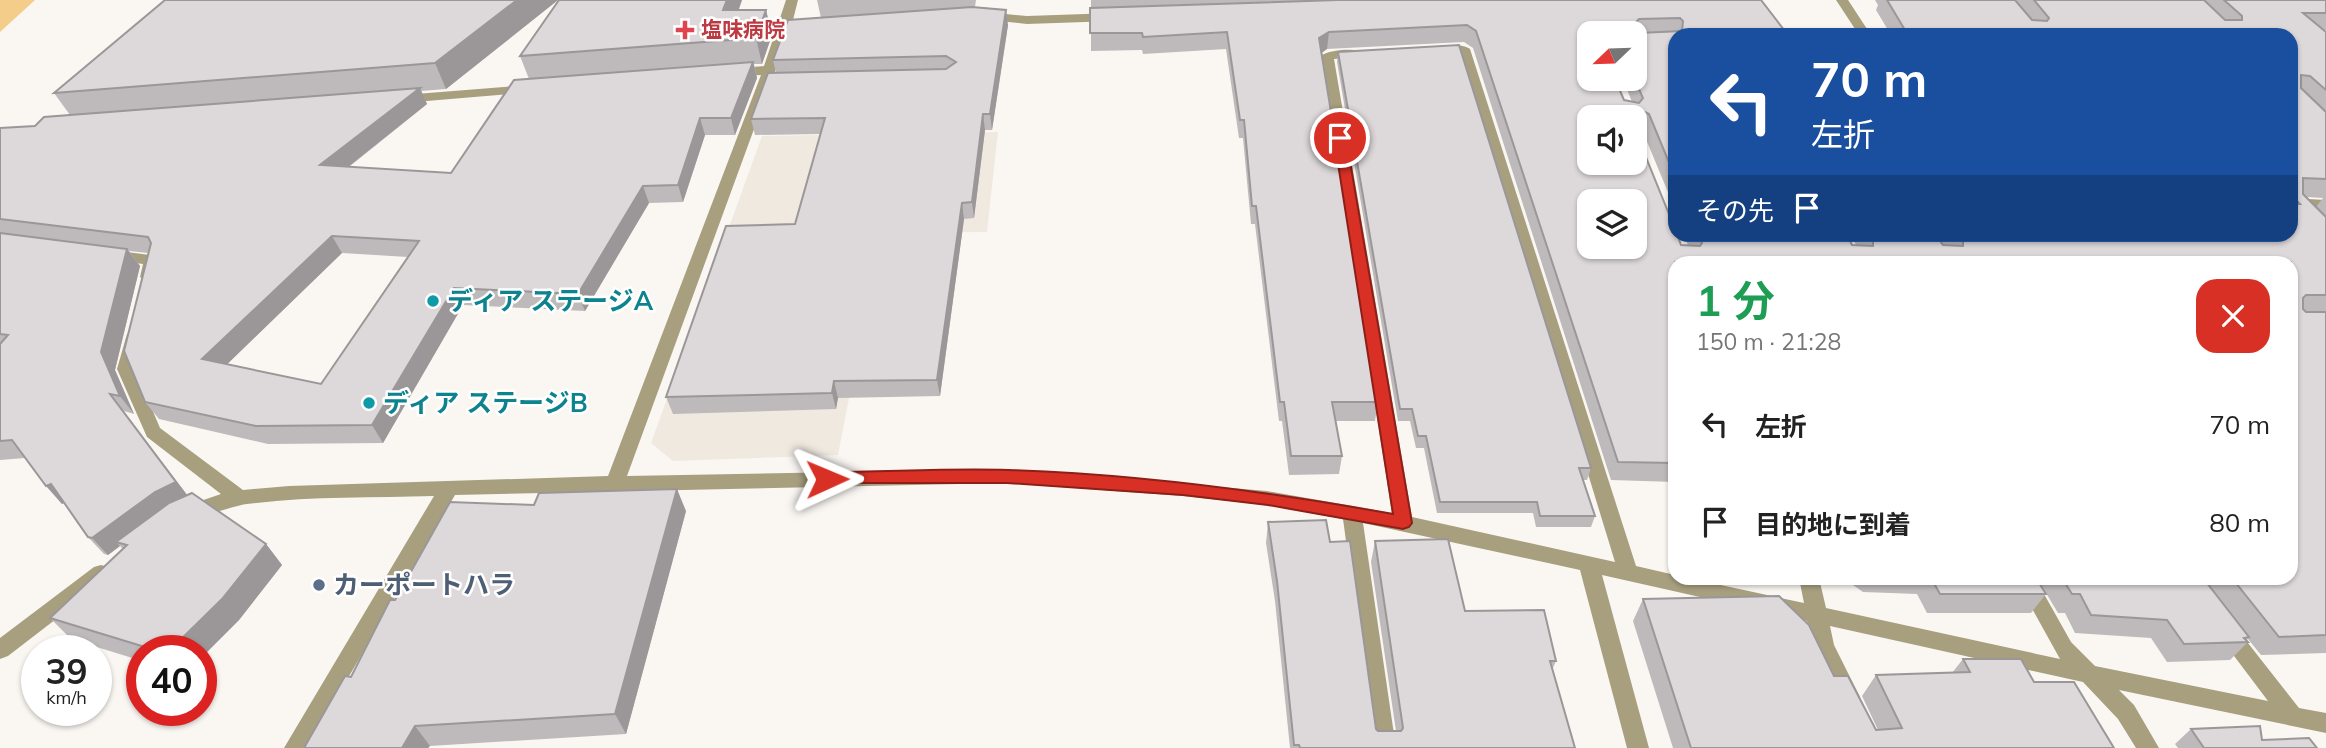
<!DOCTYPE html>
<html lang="ja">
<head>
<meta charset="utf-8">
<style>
  :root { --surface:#fff; --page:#f6f6f6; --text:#222; --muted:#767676 }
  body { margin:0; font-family:Mulish,"Noto Sans JP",sans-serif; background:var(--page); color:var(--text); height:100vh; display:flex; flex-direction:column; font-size:26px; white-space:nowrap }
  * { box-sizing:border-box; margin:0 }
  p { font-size:23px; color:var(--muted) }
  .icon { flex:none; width:38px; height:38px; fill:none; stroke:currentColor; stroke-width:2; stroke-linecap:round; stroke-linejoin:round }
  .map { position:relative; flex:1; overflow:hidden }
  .panel { position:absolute; left:1668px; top:256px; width:630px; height:329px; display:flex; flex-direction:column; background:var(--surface); border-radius:21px; box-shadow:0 2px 5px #0004 }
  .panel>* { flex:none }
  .guide { position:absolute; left:1668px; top:28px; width:630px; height:214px; border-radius:21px; box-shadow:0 2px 5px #0004; background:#1a4fa0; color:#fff; overflow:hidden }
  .needle { width:46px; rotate:247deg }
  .buttons { position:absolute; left:1577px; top:21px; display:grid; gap:14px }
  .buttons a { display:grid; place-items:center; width:70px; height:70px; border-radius:14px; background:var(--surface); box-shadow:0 2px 5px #0004; font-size:35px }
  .speed { position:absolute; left:21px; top:635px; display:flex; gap:14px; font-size:35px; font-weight:700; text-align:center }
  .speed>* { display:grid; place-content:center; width:91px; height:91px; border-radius:50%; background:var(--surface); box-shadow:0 2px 5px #0004; line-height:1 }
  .speed small { font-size:18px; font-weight:400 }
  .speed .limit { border:10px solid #d22; background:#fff; color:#111 }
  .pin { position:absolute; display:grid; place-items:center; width:60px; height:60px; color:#fff; margin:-30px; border:4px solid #fff; border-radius:50%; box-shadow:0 2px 7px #0007 }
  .me { position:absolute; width:77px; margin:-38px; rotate:89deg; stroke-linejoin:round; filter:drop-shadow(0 0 5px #0008) }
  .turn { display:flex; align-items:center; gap:24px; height:147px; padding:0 28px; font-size:32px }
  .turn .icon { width:91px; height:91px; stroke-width:2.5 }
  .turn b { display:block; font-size:49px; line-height:60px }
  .then { display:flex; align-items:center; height:66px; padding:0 28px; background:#0003; gap:14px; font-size:26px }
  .round { display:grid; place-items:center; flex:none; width:74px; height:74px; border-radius:21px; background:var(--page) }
  .head { display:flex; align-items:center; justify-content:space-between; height:119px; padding:0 28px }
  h1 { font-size:42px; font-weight:700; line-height:52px; color:#1e9e55 }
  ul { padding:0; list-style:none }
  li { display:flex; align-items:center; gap:21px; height:98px; padding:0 28px }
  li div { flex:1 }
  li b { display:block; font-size:26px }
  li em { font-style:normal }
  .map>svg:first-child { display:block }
</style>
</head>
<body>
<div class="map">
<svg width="2326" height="748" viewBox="0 0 2326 748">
  <rect width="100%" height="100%" fill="#faf7f3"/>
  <path fill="#f0e9e0" d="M998,132L987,232L881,233L838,455L673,461L651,443L762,136Z"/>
  <path fill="#f4cd8a" d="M0,0H35L0,32Z"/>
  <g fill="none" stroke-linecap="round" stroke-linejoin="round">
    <g fill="#a89f7f" fill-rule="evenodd">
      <path d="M786,0H798L791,28L627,476L1007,469L1267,491L1392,513L1320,56C1330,49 1358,47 1368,54L1366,57L1334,59L1412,517L1615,562L1459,53L1438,54L1432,50C1440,44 1462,43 1470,49L1636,566L1675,575V578H1688L1804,603L1799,578H1819L1826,608L2060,659L2015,578H2035L2071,642L2095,666L2268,701L2219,636L2215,630L2219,624L2226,621L2233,624L2299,708L2326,713V733L2119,690L2134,705L2159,748H2136L2118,719L2083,682L1830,626L1834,645L1860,697L1857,704L1849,707L1841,704L1812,645L1807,621L1602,575L1649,748H1627L1580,570L1363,523L1396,748H1374L1343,519L1267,505L1183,496L1007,483L455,495L307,748H284L434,496C372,498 309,496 247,504C232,506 190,522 180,518L177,513L180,508L221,494L147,437L117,369L127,334L133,332L141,338L135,369L160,428L243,490L289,486L608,476L761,75L731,77L724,73L731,69L764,66Z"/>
      <path d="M1836,0H1848L1871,35H1859Z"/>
      <path d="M985,12L1027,16L1114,13L1120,17L1114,21L1027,24L981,19V13Z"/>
      <path d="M529,85L536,89L534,92L403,103L396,99L403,95Z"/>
      <path d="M2291,198L2326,200V210L2291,207Z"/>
      <path d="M111,250L158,256L160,260L154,281L148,282L140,277L143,264L105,259L103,255Z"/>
      <path d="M101,565L108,567L111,573L108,579L8,656L0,659V638L94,567Z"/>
    </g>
  </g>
  <g fill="#bebabb" fill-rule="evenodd">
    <path d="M558,0L446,89L421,91L427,104L349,167L451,173L529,79L520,56L559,0H742L738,10H766L772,35L762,64H754L757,78L735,135H705L683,202L649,203L585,311L463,305L383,443L268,444L159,419L145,402L148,253L129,251L140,266L115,370L134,414L124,411L187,495L266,544L282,565L239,620L201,658V651H142V661L71,639L50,618L123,549L120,546L108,555L104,554L88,537L64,503L62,504L25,458L0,460V128L35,126L70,115L54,93ZM342,253L408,257L321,384L227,364Z"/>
    <path d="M817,0H976L975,7L1008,25L992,130H985L974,218L964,219L940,396L838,398L836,409L673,414L666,397L795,224L820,134L755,135L751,119L776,73L773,60L821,18Z"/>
    <path d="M1091,0H1761L1675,35V209L1643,132L1637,129V135L1681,245H1688L1683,234H1847L1852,245H1856L1850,234H2291V35H1891L1876,10L1878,5L1875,0H2326V30H2323L2326,32V653L2261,655L2248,639L2246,640L2248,642L2230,660L2167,662L2151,638L2075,633L2065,613H2058L2037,578L2046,594L2031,613H1927L1917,594L1863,592L1843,578H2291V262H1675V482L1611,480L1473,48L1464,42L1327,49L1322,53L1378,402L1375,421H1336L1342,456L1339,474L1289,475L1282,421H1279L1255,224H1251L1243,138H1239L1226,49L1143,54L1142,50L1091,51ZM1589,33H1634V79H1623L1632,102L1624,100ZM2306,197L2323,198L2316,207Z"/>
    <path d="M1338,52L1591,468L1587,480H1583L1595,516L1591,527H1536L1533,513H1437L1424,448H1416L1410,421H1398L1337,62Z"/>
    <path d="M686,511L626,734L430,746L428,748H304L351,677L395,600Z"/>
    <path d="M1268,522L1330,542L1376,729L1378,731H1396L1371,562L1375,541L1465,611L1556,661L1552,670L1575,748H1290L1275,601L1266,543Z"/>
    <path d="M1643,599L1876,730H1878L1862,696L1876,675L1952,673L1963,659L2034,682L2114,748H1673L1633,621Z"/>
    <path d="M2191,729L2262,740L2317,748H2178L2175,744Z"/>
  </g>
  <g fill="#9b9799">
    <path d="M517,0H558L446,89L435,63Z"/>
    <path d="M727,0H742L730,36L723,10Z"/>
    <path d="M766,10L772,35L762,64L756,38Z"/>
    <path d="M1006,10L1008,25L992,130L990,114Z"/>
    <path d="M1329,32L1327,49L1318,55L1319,38Z"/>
    <path d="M753,62L757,78L735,135L731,118Z"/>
    <path d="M420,88L427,104L329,182L320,165Z"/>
    <path d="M983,114L985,130L974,218L972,202Z"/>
    <path d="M700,118L705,135L683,202L678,185Z"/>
    <path d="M643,186L649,203L585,311L578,294Z"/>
    <path d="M962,203L964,219L940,396L937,380Z"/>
    <path d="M332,236L342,253L215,376L202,359Z"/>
    <path d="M127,249L140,266L115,370L134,414L120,396L101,352Z"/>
    <path d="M454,288L463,305L383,443L372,425Z"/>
    <path d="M834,381L838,398L836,409L832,393Z"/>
    <path d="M110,394L191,500L116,542L120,546L108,555L92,538L155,492Z"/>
    <path d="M51,484L67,501L62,504L46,486Z"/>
    <path d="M677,489L686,511L626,734L615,714Z"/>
    <path d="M266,544L282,565L239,620L201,658V651H169Z"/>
    <path d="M415,726L430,746L428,748H402Z"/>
  </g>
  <g fill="#ddd8da" stroke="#9b9799" stroke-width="2" fill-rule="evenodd">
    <path d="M165,0H517L435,63L54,93Z"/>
    <path d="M559,0H727L723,10H766L756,38L520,56Z"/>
    <path d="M1338,0H1761L1788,35H1675V177L1649,114L1639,109L1637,135L1675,229V234H1677L1681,245L1700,246L1702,243L1698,234H1847L1852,245L1873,246V242L1869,234H1935L1943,245L1963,246V242L1957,234H2291V204H2300L2291,195V35H1908L1887,0H2015L2032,20L2047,21L2049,18L2034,0H2204L2225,20H2242V16L2224,0H2326V13H2303L2326,32V90L2310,76L2301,75V88L2326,112V179L2303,178V194L2326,217V295H2306L2303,298V309L2306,312H2326V635L2279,637L2232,578H2291V262H1675V463L1618,462L1476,31L1467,25L1329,32L1319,38L1378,402H1332L1342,456H1291L1284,402H1280L1256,206H1252L1244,120H1240L1227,32L1143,37L1142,33H1090V8ZM1680,18L1683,21L1682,31L1639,33L1636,22L1639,19ZM1589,33H1634V78L1643,98L1639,103L1624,100L1615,79H1589ZM1589,117H1634V163H1589ZM1589,201H1634V247H1589Z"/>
    <path d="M972,7L1006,10L990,114H983L972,202L962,203L937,380L834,381L832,393L666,397L726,226L795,224L825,118L751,119L768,73L946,69L956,62L946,56L773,60L788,20Z"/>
    <path d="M1459,45L1591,468H1579L1595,516H1540L1537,502H1440L1426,436H1418L1412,409H1400L1338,52Z"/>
    <path d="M753,62L731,118H700L678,185L643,186L578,294L454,288L372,425L256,426L145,402L124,351L151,243L148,237L0,219V128L35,126L44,117L420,88L320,165L451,173L514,80ZM332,236L419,241L321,384L202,359Z"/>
    <path d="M0,233L127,249L101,352L120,396L110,394L176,482L155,492L92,538L88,537L51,484L46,486L12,440L0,441V344L8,335L0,334Z"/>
    <path d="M677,489L615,714L415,726L402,748H304L345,676L351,677L390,600H395L450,502L534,505L539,493Z"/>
    <path d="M192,493L266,544L222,599L169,651H158L50,618L127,545L116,542L169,503Z"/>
    <path d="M1326,520L1330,542L1350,541L1376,729L1378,731H1401L1403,728L1375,541L1448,539L1465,611L1544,610L1556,661H1550L1575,748H1300L1299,745H1294L1277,581L1268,522Z"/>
    <path d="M1931,578H2036L2046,594H1940Z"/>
    <path d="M2062,578H2203L2249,637L2244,638L2248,642L2184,644L2167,620L2091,615L2080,594H2072Z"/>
    <path d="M1779,596L1809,625L1834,676H1848L1876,730L1902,728L1876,675L1970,672L1963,659H2021L2034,682H2074L2114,748H1691L1643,599Z"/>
    <path d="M2260,726L2262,740L2309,738L2317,748H2204L2191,729Z"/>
  </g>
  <path fill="#d93025" stroke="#8d1f18" stroke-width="2" d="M1340,134L1346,138L1412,523L1409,527L1403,529L1268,505L1183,495L1007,483H821L819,479L821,474L827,472C887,472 948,468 1008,470C1138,474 1265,491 1393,514L1334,138Z"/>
  <path fill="#e0444e" stroke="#fff" stroke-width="2.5" d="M681.5 19.5h7v7h7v7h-7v7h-7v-7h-7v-7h7z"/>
  <g fill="#0f9aa8" stroke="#fff" stroke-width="2.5">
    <circle cx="433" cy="301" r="7"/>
    <circle cx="369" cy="403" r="7"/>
  </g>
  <circle fill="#5c6f8a" stroke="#fff" stroke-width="2.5" cx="319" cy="585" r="7"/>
  <g text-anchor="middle" stroke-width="5" stroke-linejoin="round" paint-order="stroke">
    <g font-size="21" font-weight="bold" fill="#be3a42" stroke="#fff" text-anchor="start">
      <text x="701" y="37">塩味病院</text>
    </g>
    <g font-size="26" font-weight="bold" fill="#0d838f" stroke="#fff" text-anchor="start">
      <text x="447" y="310">ディア ステージA</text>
      <text x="383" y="412">ディア ステージB</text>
    </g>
    <g font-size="26" font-weight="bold" fill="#4e5e75" stroke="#fff" text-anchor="start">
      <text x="333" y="594">カーポートハラ</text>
    </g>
  </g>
</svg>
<div class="buttons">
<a><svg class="needle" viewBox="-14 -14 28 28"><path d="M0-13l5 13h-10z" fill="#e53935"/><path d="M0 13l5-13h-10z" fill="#767676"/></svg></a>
<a><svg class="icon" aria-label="sound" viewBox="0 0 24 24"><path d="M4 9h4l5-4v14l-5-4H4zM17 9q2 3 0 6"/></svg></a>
<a><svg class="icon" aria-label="layers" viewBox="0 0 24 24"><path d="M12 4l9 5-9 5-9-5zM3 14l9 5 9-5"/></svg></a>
</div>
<div class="speed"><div>39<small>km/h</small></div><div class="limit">40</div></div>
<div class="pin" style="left:1340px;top:138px;background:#d93025"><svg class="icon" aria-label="arrive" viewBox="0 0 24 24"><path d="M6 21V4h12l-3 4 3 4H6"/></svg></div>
<svg class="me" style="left:827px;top:479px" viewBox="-20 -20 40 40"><path d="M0-17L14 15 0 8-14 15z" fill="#d93025" stroke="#fff" stroke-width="4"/></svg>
<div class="guide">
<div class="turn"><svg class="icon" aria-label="left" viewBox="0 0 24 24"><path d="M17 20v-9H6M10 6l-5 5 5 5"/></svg><div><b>70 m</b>左折</div></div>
<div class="then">その先<svg class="icon" aria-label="arrive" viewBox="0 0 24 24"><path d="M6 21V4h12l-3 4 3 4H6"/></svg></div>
</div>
<section class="panel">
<div class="head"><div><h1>1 分</h1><p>150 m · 21:28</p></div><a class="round" style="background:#d93025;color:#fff"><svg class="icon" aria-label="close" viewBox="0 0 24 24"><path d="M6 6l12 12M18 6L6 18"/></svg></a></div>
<ul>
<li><svg class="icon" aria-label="left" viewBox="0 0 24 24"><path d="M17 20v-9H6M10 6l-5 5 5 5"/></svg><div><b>左折</b></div><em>70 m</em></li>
<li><svg class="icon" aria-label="arrive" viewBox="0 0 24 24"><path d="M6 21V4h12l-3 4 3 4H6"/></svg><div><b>目的地に到着</b></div><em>80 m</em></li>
</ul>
</section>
</div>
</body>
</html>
